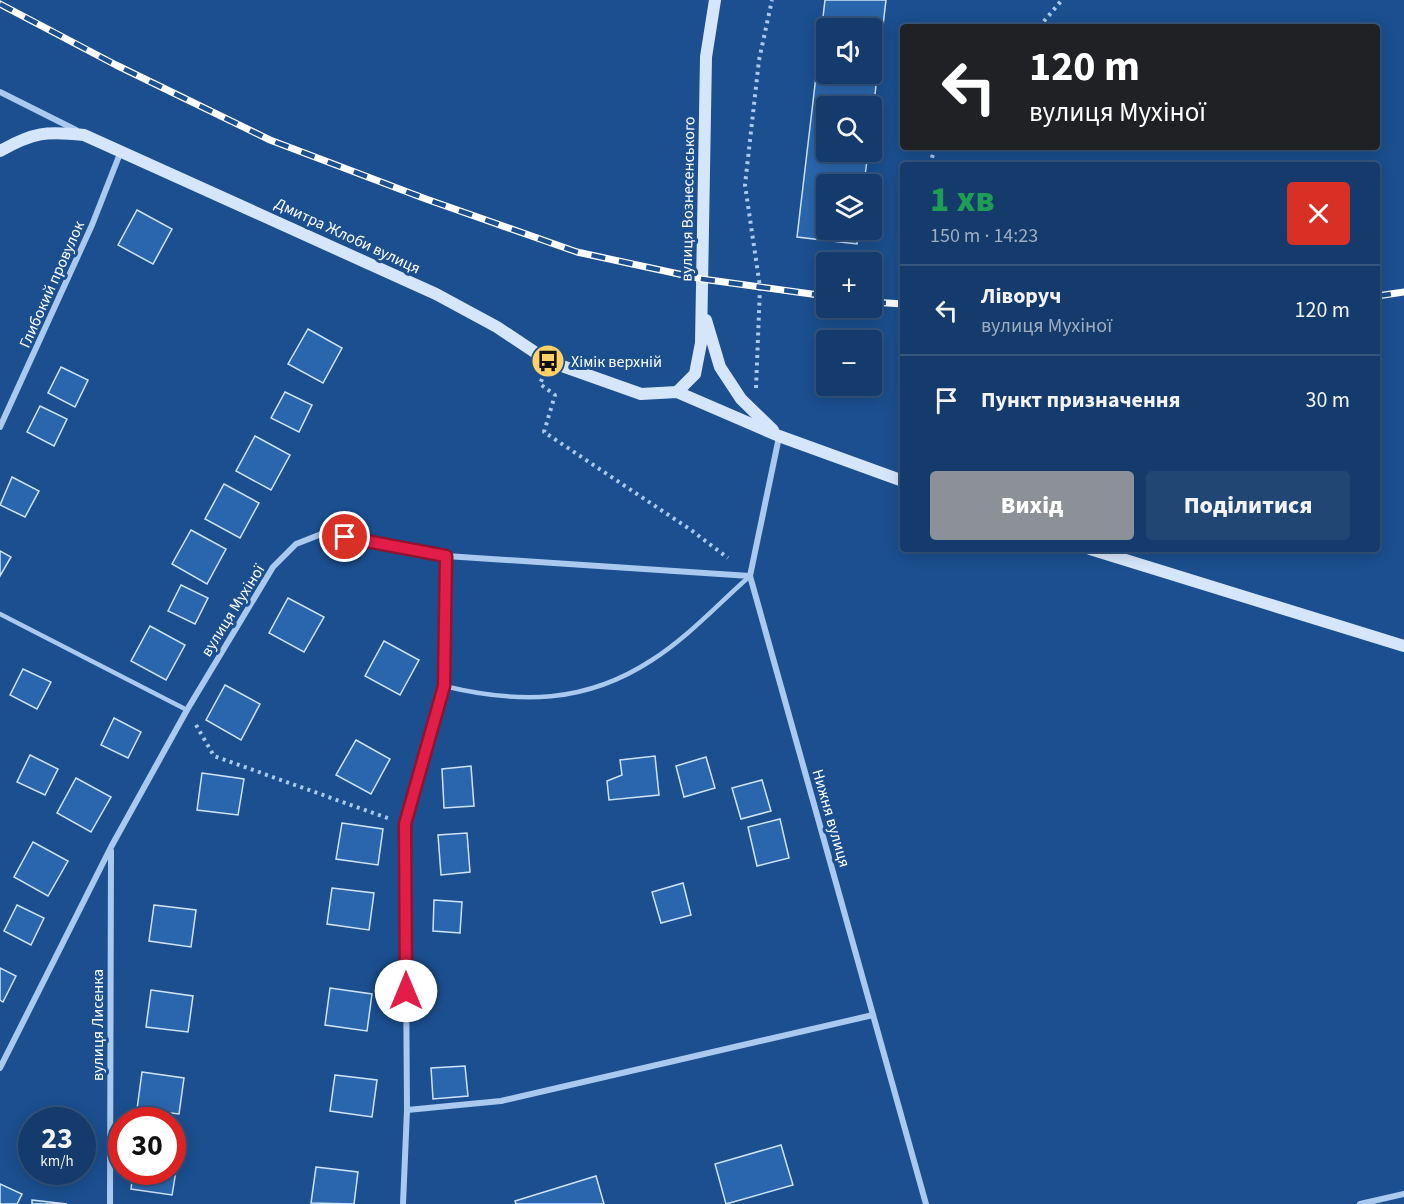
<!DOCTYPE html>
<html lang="uk">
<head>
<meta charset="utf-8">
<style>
  :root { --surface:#143b6b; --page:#214673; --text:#f1f3f6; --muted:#9dadc1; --line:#33557e; --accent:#8c9099 }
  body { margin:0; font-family:"Source Sans 3",sans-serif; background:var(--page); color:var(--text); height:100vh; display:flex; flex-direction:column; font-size:22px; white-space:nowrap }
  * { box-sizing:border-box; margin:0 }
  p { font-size:20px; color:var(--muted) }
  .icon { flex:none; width:33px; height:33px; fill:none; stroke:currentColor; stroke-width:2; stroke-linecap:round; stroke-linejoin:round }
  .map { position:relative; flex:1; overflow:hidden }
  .drawer { position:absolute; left:900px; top:162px; width:480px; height:390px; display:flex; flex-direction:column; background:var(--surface); border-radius:6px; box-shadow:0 3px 15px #0003,0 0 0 2px var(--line) }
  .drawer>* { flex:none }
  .top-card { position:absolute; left:900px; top:24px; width:480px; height:126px; border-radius:6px; box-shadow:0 3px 15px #0003,0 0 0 2px var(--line); background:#202124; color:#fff; overflow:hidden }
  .fabs { position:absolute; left:816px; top:18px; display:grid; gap:12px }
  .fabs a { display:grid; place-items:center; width:66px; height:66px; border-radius:6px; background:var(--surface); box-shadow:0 3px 15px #0003,0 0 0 2px var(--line); font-size:30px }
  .speed { position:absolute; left:18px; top:1107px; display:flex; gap:12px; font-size:30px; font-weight:700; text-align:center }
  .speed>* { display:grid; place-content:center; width:78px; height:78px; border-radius:50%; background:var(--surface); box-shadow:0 3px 15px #0003,0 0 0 2px var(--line); line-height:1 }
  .speed small { font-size:15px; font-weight:400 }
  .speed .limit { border:9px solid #d22; background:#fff; color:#111 }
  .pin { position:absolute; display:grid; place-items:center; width:51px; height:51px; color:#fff; margin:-26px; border:3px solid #fff; border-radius:50%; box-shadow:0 2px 6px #0007 }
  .me { position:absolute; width:66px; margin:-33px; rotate:0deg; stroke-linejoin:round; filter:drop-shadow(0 0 4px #0008) }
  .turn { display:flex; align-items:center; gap:21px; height:126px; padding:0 30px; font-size:27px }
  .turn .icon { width:78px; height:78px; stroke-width:2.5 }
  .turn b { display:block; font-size:42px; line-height:51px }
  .round { display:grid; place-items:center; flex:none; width:63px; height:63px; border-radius:6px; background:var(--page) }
  .head { display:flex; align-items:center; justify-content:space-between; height:102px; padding:0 30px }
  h1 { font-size:36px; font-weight:800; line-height:45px; color:#1e9e55 }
  .cta { display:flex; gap:12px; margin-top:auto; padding:12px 30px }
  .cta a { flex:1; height:69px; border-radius:6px; background:var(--accent); color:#fff; font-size:24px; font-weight:800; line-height:69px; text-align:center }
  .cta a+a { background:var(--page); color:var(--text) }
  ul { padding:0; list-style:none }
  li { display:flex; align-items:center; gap:18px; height:90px; padding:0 30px; border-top:2px solid var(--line) }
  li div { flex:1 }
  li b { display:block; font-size:22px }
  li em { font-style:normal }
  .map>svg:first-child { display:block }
</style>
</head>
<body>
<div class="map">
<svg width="1404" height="1204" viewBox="0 0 1404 1204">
  <rect width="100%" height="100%" fill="#1b4f8f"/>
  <g fill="#2a66ad" stroke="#cfe3fa" stroke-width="1.5" fill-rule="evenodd">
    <path d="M825,0H886L872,120V106H826V152H868L864,184H826V230H858L857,244L797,237ZM826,28H872V74H826Z"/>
    <path d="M137,210L172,229L153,264L118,245Z"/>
    <path d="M308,329L342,348L323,383L288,364Z"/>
    <path d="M61,367L88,380L75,407L48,393Z"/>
    <path d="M285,392L312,405L299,432L271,418Z"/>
    <path d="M40,406L67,419L54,446L27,432Z"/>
    <path d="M255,436L290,455L271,490L236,471Z"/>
    <path d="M12,477L39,491L25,517L0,505Z"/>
    <path d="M224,484L259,503L240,538L205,519Z"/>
    <path d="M191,530L226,549L207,584L172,564Z"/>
    <path d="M0,551L11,557L0,576Z"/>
    <path d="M181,585L208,598L195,624L168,611Z"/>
    <path d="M288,598L324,617L304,652L269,633Z"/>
    <path d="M150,626L185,645L166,680L131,661Z"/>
    <path d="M384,641L419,660L400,695L365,676Z"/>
    <path d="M23,669L51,682L37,709L10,695Z"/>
    <path d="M225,685L260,704L241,740L206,720Z"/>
    <path d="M114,718L141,732L128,758L101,745Z"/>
    <path d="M356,740L390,759L371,794L336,775Z"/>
    <path d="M30,755L58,769L45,795L17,782Z"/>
    <path d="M655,756L659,795L609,800L607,781L622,775L620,760Z"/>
    <path d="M706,757L715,788L684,797L676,766Z"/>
    <path d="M471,766L474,806L444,808L442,769Z"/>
    <path d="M202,773L244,779L238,815L197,810Z"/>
    <path d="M76,778L111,797L91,832L57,813Z"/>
    <path d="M762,780L771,811L741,819L732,788Z"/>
    <path d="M780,819L789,858L757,866L748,827Z"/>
    <path d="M342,823L383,829L378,865L336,859Z"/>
    <path d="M467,833L470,872L441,875L438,835Z"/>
    <path d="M33,842L68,861L48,896L14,877Z"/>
    <path d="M683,883L691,915L661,923L652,892Z"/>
    <path d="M332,888L374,893L369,930L327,924Z"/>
    <path d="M434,900L462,902L460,933L433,931Z"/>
    <path d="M17,905L44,918L31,945L4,931Z"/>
    <path d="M154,905L196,910L191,947L149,941Z"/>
    <path d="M0,968L16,976L3,1002L0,1000Z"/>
    <path d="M330,988L372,994L367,1031L325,1025Z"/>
    <path d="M151,990L193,996L188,1032L146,1027Z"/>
    <path d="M465,1066L468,1096L433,1099L431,1068Z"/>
    <path d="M142,1072L184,1078L179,1114L137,1109Z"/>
    <path d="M335,1075L377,1080L372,1117L330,1111Z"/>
    <path d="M781,1145L793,1185L726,1204L715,1164Z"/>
    <path d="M172,1158L178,1159L172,1195L131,1189L133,1172H172Z"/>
    <path d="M316,1167L358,1172L354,1204L311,1203Z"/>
    <path d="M596,1176L604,1204H516L515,1201Z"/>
    <path d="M0,1184L22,1194L17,1204H0Z"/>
    <path d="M32,1200L67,1204H32Z"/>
  </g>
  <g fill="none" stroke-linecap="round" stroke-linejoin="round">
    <g stroke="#a9c9ee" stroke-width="4" stroke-dasharray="3 4.5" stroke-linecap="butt">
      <path d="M1039,27L1062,0"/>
      <path d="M930,165L935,147"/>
      <path d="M542,379L540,384L555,395L544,432L691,530L728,558"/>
      <path d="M756,388L760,287L745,185L759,60L772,0"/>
      <path d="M196,725L214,756L390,819"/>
    </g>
    <g stroke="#a9c9ee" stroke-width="4.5">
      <path d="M0,614L187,710"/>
      <path d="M444,686C519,704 585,704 652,660C687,638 718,604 750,576"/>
    </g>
    <g stroke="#a9c9ee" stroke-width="6">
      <path d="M0,92L76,130"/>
      <path d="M0,427L92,225L121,151"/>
      <path d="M779,437L750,576L926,1204"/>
      <path d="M0,1068L111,847L187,710L273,567L296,544L324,533L446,556L750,576"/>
      <path d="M407,1110L501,1101L873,1015"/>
      <path d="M110,1204L111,851"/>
      <path d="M403,1204L407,1110L405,824L444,686L446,556"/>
      <path d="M1360,1204L1404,1194"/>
    </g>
    <g stroke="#d6e6fa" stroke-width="12">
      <path d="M0,151C34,132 46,131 84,135L436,294L497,327L548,361L641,394L677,392L779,436L903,481"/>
      <path d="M706,320L720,367L741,399L773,430"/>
      <path d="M677,392L695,374L701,343L706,57L715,0"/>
      <path d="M1090,549L1404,646"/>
    </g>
    <defs>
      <g id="rail">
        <path d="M0,4L116,65L270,140L426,199L577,252L702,279L826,296"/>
        <path d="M1377,296L1404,292"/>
        <path d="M872,302L903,304"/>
      </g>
    </defs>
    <use href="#rail" stroke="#fff" stroke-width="7"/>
    <use href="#rail" stroke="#1b4f8f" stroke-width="4.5" stroke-dasharray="14" stroke-linecap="butt"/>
  </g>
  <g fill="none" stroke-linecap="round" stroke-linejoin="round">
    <defs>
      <path id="route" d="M345,537L446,556L444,686L405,824L406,991"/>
    </defs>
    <use href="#route" stroke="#92132f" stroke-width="15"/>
    <use href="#route" stroke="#e11d48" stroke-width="10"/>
  </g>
  <defs>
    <symbol id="bus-disc" viewBox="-11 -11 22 22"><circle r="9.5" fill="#ffd166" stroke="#1b4f8f"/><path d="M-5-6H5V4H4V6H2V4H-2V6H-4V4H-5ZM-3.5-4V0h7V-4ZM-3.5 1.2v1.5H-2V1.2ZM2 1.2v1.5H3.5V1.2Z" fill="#111"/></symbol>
  </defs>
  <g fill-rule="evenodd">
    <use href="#bus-disc" x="529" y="342" width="38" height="38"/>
  </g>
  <g text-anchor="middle" stroke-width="6" stroke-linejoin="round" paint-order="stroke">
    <g font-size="16" fill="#fff" stroke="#1b4f8f">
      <text transform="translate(687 199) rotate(-89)" y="6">вулиця Вознесенського</text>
      <text transform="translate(348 235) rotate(25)" y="6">Дмитра Жлоби вулиця</text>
      <text transform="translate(51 284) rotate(-66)" y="6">Глибокий провулок</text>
      <text transform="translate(232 610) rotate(-58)" y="6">вулиця Мухіної</text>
      <text transform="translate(832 818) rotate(74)" y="6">Нижня вулиця</text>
      <text transform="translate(97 1025) rotate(-90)" y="6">вулиця Лисенка</text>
    </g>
    <g font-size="16" fill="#fff" stroke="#1b4f8f" text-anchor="start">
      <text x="571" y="367">Хімік верхній</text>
    </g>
  </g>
</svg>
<div class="fabs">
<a><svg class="icon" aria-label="sound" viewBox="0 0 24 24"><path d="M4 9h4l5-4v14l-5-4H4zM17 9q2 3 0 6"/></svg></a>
<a><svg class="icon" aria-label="search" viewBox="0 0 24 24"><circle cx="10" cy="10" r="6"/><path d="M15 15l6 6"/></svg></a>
<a><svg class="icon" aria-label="layers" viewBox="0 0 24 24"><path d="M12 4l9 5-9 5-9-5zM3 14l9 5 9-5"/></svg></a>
<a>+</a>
<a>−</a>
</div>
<div class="speed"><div>23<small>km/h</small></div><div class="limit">30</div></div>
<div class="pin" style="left:345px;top:537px;background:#d93025"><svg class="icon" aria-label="arrive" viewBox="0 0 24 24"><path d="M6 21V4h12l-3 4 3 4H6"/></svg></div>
<svg class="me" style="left:406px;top:991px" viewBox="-20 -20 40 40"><circle r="19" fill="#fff"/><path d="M0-13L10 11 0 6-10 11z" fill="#e11d48"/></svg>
<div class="top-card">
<div class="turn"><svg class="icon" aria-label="left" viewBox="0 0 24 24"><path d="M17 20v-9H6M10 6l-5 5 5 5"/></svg><div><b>120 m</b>вулиця Мухіної</div></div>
</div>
<section class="drawer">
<div class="head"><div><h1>1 хв</h1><p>150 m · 14:23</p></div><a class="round" style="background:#d93025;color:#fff"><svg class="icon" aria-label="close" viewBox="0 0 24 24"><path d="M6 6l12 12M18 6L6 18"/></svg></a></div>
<ul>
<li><svg class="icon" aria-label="left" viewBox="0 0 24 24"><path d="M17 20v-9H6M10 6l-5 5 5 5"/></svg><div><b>Ліворуч</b><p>вулиця Мухіної</p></div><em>120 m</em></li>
<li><svg class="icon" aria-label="arrive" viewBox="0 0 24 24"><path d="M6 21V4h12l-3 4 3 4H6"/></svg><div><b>Пункт призначення</b></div><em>30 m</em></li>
</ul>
<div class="cta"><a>Вихід</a><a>Поділитися</a></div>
</section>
</div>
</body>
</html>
